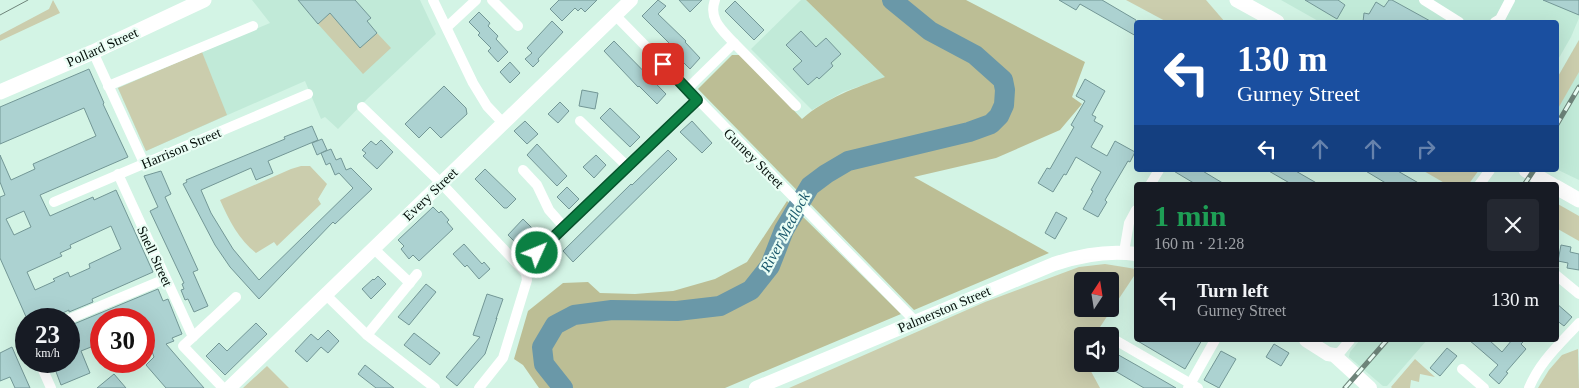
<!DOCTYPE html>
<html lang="en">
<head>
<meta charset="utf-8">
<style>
  :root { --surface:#171b24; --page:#242831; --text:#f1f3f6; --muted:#9ea1a6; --line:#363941 }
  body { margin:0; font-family:"Times New Roman",serif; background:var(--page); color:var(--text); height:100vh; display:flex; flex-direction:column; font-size:19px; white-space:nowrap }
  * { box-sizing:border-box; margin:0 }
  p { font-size:16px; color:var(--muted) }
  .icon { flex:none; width:28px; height:28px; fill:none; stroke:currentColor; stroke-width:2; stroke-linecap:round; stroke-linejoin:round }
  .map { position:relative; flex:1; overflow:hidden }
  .sheet { position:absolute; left:1134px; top:182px; width:425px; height:160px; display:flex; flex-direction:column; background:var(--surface); border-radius:5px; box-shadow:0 5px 20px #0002 }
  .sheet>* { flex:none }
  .banner { position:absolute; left:1134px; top:20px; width:425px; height:152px; border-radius:5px; box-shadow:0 5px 20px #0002; background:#1a4fa0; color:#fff; overflow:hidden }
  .needle { width:32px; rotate:12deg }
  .buttons { position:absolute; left:1074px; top:272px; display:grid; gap:10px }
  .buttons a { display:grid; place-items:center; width:45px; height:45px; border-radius:5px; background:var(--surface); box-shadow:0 5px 20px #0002; font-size:25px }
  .speed { position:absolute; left:15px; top:308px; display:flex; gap:10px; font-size:25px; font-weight:700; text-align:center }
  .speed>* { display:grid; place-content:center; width:65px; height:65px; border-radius:50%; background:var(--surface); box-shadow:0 5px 20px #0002; line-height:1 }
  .speed small { font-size:12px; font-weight:400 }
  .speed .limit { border:8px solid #d22; background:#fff; color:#111 }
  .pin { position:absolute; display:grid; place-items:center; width:42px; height:42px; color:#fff; margin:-21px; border-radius:10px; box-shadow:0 2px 8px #0006 }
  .me { position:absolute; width:55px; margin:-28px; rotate:46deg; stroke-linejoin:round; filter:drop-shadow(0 0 4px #0008) }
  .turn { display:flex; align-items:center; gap:18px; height:105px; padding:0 20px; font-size:22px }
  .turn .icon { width:65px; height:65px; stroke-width:2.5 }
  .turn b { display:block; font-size:35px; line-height:42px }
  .lanes { display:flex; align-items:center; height:48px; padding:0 20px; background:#0003; justify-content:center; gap:25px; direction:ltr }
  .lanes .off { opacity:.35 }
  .round { display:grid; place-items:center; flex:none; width:52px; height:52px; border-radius:5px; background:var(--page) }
  .head { display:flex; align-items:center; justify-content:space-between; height:85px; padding:0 20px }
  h1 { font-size:30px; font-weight:700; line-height:38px; color:#1e9e55 }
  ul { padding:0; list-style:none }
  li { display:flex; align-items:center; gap:15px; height:65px; padding:0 20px; border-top:1px solid var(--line) }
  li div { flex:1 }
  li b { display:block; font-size:19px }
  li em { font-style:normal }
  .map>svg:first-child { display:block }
</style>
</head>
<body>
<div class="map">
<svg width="1579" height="388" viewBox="0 0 1579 388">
  <rect width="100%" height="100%" fill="#d3f4e5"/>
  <g fill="#c1ead8">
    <path d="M252,0H420L436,34L367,99L338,129L325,117L321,119L305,81L146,151L118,88L270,23Z"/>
    <path d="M801,0H806L886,77L843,92L812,110L751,49Z"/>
    <path d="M1281,0H1579V18L1571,37L1556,63V22H1320Z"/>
    <path d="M1579,40V180L1556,169V80Z"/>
    <path d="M1360,340H1427L1387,386H1383L1349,357L1350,352Z"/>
  </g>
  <g fill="#cbcdad" fill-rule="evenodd">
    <path d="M53,0L60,13L0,41V35L49,9Z"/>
    <path d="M1126,0H1206L1225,22H1167Z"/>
    <path d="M330,13L360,48L377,33L391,48L363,74L318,24Z"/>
    <path d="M1579,40V72L1556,112V80Z"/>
    <path d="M202,52L227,115L146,151L118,88Z"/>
    <path d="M301,166H310L327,184L318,199L321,204L277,246L274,242L256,253C239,240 229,220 220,200L291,169Z"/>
    <path d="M1422,170H1479L1468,185H1448Z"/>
    <path d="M1556,203L1579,216V241L1556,228Z"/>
    <path d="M1105,264L1136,269V273L1094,336H1082V364H1087L1100,388H789L985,302L1079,267ZM1082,281H1110V309H1082Z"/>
    <path d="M1578,349L1579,388H1538L1549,370L1562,355Z"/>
    <path d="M1415,359L1435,377L1420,374L1419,382L1411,380L1410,388H1392L1391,387Z"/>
    <path d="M267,366L289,388H243Z"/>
  </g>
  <g fill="#bcbe95">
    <path d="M806,0H966L1085,62L1072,97L1082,104L1060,130L996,158L914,177L1049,253L914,310L698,89L732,55H741L802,119C826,98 855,88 885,77Z"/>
    <path d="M787,201L901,314L725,388H539L523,365L514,359L528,311L563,283L588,282L600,293L635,294L673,291L715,279L747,262Z"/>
  </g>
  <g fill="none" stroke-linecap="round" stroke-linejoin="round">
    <path stroke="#6a98a8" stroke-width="20" d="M563,388L544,364L542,347L555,325L574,315L612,310L677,311L720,306L751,290L770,266L784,230L810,186L826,174L848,161L969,132L991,124L999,116L1004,105L1005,90L1003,80L975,55L930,31L892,0"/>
  </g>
  <g fill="#acd2d1" stroke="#739796" fill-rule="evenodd">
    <path d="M298,0H355L371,18L367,21L377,33L360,48L330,13L318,24Z"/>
    <path d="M559,0H597L585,12L581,8L578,11L575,8L562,21L550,9Z"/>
    <path d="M658,0L666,6L658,14L686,41L685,42L700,58L690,69L678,57L680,54L642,16Z"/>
    <path d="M679,0H702L690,12Z"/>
    <path d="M1059,0H1102L1136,20V36L1080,4L1076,10Z"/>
    <path d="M1305,0H1338L1345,5L1337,19Z"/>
    <path d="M1389,0H1392L1432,22H1363L1364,13L1369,14L1376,2L1384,7Z"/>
    <path d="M1543,0H1579V15Z"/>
    <path d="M735,1L764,30L754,40L725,11Z"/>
    <path d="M479,12L490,23L488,26L498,36L496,39L508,52L498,62L488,51L491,48L478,35L480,33L469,22Z"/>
    <path d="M552,21L563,32L538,59L539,61L533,67L525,59L532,53L527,48Z"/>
    <path d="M801,31L816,47L826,38L841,54L831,63L833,66L819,79L817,77L808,85L793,69L802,61L786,45Z"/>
    <path d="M614,41L666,94L657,104L639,86L638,87L604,51Z"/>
    <path d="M510,62L520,73L510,83L500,72Z"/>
    <path d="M89,69L104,103L103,104L128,157L40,195L50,216L93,197L94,200L116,190L153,272L92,299L93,302L69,312V310L50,319H27L0,258V197L5,195L0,182V155L11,180L35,169L33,164L96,136L84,108L0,144V107ZM24,211L31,227L14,235L6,219ZM111,226L121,249L89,264L90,268L70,277L68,272L53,279L55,281L35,290L27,272L62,256L60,253L71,248L70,245Z"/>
    <path d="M1085,79L1105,91L1092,115L1096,117L1094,121L1103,126L1091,147L1107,156L1115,141L1135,152L1130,162L1128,161L1105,200L1107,202L1098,217L1083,209L1093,191L1091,190L1101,172L1076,157L1066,175L1064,174L1053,192L1038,183L1047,168L1050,169L1074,127L1071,125L1085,101L1076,96Z"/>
    <path d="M444,86L466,108L467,114L441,138L430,127L419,138L405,124Z"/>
    <path d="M582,90L598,93L595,109L579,106Z"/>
    <path d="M560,102L569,111L558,123L548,114Z"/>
    <path d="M610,108L640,137L630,147L600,118Z"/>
    <path d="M525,121L538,134L527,144L514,131Z"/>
    <path d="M692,121L712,143L702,153L680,132Z"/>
    <path d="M312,126L318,140L268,161L273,173L256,180L251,168L201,190L211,213L233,249L259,280L353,188L339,173L335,175L330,163L326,165L321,153L331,149L336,160L341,158L346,170L351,168L372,189L335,224L333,222L259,299L230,267L215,245L183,184L187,182L186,180L285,139L284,137Z"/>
    <path d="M322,139L327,150L317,155L312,143Z"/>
    <path d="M381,140L393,152L377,169L363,156L366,153L362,150L371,141L376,145Z"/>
    <path d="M537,144L567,176L557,186L527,155Z"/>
    <path d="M668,150L677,159L573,262L563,251L631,184L632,185Z"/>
    <path d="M596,155L606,165L594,178L583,167Z"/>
    <path d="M485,169L516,199L507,208H504L475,179Z"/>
    <path d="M1172,170H1201L1226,185H1197Z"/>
    <path d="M1267,170H1294L1320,185H1293Z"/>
    <path d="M1364,170H1396L1422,185H1389Z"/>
    <path d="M161,171L171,194L165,197L198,270L193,272L208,306L194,312L188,299L185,300L181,290L184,289L182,284L184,283L150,211L158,207L144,176Z"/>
    <path d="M567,187L579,199L569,209L557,197Z"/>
    <path d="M433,207L439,213L441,211L449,220L447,222L453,229L419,261L413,255L409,259L401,249L404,246L398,240Z"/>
    <path d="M1056,212L1067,218L1055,239L1045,233Z"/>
    <path d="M523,219L534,230L522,241L520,240L516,243L508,235Z"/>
    <path d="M464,244L482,264L484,262L490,269L479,279L467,265L465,267L453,254Z"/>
    <path d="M1561,245L1571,247L1570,252L1579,254V270L1567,268L1568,263L1558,261Z"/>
    <path d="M378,276L386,284L371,299L362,289L373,279L374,280Z"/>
    <path d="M426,284L436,292L409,325L398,317Z"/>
    <path d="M158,289L163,301L168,299L182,334L172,338L174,341L166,344L204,388H166L146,365L154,357L144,331V319H101V343L81,351L90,373L61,385L52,361H69V326Z"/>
    <path d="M487,294L503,299L496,319L497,318L485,354L457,386L446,377L480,337L473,335Z"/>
    <path d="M1556,303L1572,317L1564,326L1556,320Z"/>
    <path d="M256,323L267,334L225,375L206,356L219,343L227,351Z"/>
    <path d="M328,330L339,341L328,353L321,347L307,362L295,351L311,334L318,340Z"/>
    <path d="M414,333L440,353L430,365L404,345Z"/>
    <path d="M1136,340H1202L1185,369Z"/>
    <path d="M1469,340H1489L1502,352L1512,340H1525L1521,344L1526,349L1506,372L1508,373L1499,384L1489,375L1498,365Z"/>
    <path d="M1274,344L1289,353L1281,366L1266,357Z"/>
    <path d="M12,347L18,361L30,388H15L10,377L0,381V353Z"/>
    <path d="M1447,348L1457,356L1440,376L1430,368Z"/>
    <path d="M1221,351L1236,359L1219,388L1204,380Z"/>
    <path d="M1115,353L1138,366L1176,388H1144L1110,368V362Z"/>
    <path d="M365,365L375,373L394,388H376L358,374Z"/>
    <path d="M114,374L126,388H97Z"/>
  </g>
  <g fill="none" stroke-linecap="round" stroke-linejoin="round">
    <g stroke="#fff" stroke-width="10">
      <path d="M433,0L473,83L487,106L503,123"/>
      <path d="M492,0L518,26"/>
      <path d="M1424,0L1459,22"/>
      <path d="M615,15L915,321"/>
      <path d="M1495,22L1500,19L1510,0"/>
      <path d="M447,27L476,0"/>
      <path d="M734,43L796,106"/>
      <path d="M93,52L144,163"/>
      <path d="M108,86L253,26"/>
      <path d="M687,89L734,43C722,30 708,19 715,0"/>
      <path d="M362,107L441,183L526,273L527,280L503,358L479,388"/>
      <path d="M580,121L627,166"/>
      <path d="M523,170L537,185L549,210L564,227"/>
      <path d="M118,174L193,337"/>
      <path d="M1150,185L1159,170"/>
      <path d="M1479,185L1490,170"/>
      <path d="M54,202L308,94"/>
      <path d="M373,248L410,283"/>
      <path d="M1124,252L1129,223L1136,210"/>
      <path d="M537,253L697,100"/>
      <path d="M1556,275L1579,294"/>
      <path d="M325,294L367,335L435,388"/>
      <path d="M69,319L165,279"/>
      <path d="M367,335L417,274"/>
      <path d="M1110,337L1198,388"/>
      <path d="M1334,355L1341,351L1350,340"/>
      <path d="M39,361L51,388"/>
      <path d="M1462,369L1484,388"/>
      <path d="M223,388L183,346L236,297"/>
      <path d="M1188,388L1215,340"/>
      <path d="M1529,388C1540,361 1560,344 1579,323"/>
    </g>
    <g stroke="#fff" stroke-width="14">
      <path d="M1306,340L1328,354L1334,355L1370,388"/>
      <path d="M229,388L631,0"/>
      <path d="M756,388L1054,264C1081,255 1108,250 1136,254"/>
    </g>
    <g stroke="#fff" stroke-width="15">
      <path d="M1237,0L1277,22"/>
      <path d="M0,92L93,52L204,0"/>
      <path d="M1526,170L1552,185"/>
      <path d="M1556,187L1579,200"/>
    </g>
    <path stroke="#6e847a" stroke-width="1" d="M0,15L28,0"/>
    <defs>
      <g id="rail">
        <path d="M1556,126L1579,87"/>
        <path d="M1524,185L1534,170"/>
        <path d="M1345,388L1387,340"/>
      </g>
    </defs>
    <use href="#rail" stroke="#6e847a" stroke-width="5"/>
    <use href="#rail" stroke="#eafef5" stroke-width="3" stroke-dasharray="9" stroke-linecap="butt"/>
  </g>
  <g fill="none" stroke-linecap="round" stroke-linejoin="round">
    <defs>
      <path id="route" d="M537,253L697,100L663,64"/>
    </defs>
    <use href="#route" stroke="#07532c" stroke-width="12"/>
    <use href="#route" stroke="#0b8043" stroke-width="9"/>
  </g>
  <g text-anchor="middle" stroke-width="4.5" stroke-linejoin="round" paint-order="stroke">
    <g font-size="14" fill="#05100b" stroke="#eafef5">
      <text transform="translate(102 47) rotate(-24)" y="5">Pollard Street</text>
      <text transform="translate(181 148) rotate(-23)" y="5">Harrison Street</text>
      <text transform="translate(754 158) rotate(45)" y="5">Gurney Street</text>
      <text transform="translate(430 194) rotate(-44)" y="5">Every Street</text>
      <text transform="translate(155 256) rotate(65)" y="5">Snell Street</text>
      <text transform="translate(944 309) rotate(-23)" y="5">Palmerston Street</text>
    </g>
    <g font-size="15" font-style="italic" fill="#1a586b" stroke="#eafef5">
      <text transform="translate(785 232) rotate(-62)" y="5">River Medlock</text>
    </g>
  </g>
</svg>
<div class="buttons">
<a><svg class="needle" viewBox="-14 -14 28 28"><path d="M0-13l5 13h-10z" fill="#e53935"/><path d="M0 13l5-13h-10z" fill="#9ea1a6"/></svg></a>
<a><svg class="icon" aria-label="sound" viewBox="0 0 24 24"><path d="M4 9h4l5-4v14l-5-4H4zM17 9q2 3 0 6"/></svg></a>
</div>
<div class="speed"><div>23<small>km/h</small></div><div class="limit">30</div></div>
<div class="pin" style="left:663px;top:64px;background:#d93025"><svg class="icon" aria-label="arrive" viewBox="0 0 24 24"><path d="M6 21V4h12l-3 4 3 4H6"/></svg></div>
<svg class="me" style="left:537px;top:253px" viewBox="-20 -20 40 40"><circle r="17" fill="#0b8043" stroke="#fff" stroke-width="3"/><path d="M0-11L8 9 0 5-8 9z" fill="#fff"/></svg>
<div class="banner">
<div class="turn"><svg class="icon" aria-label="left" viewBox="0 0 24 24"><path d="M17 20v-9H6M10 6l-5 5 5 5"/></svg><div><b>130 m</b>Gurney Street</div></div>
<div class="lanes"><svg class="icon" aria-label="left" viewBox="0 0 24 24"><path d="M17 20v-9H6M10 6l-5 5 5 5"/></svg><svg class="icon off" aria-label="ahead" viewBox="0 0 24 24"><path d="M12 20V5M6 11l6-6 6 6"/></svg><svg class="icon off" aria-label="ahead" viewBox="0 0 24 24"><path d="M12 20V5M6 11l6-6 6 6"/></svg><svg class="icon off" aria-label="right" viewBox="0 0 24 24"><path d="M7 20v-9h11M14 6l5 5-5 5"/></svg></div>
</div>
<section class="sheet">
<div class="head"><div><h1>1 min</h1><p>160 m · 21:28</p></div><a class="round"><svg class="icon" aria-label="close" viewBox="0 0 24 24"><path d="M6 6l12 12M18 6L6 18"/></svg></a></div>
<ul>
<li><svg class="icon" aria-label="left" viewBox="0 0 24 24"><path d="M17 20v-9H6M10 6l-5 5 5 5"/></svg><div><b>Turn left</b><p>Gurney Street</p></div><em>130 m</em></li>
</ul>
</section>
</div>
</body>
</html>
